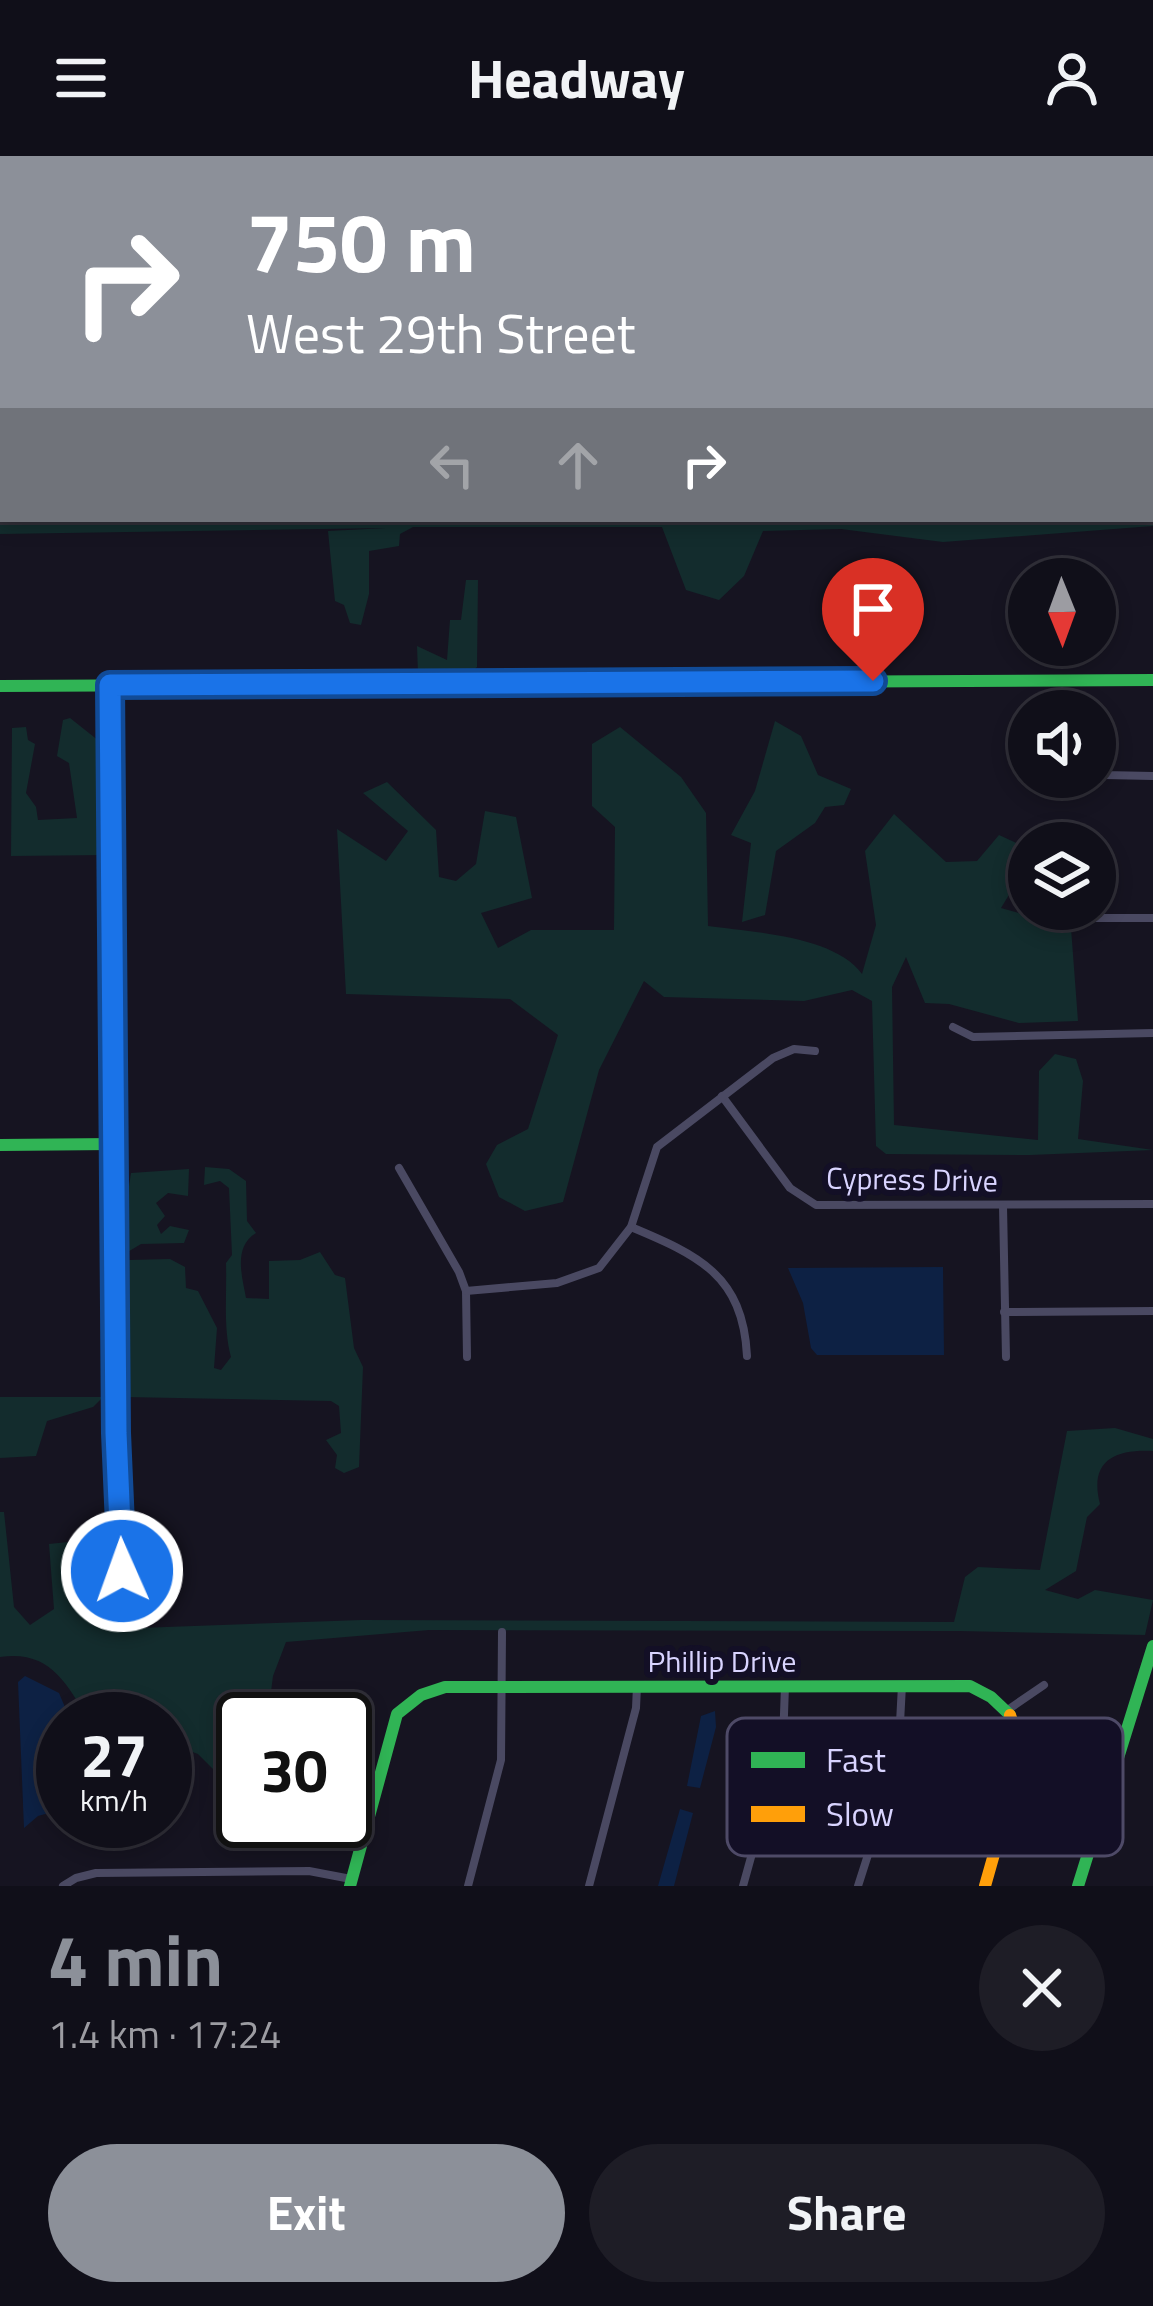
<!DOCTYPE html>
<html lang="en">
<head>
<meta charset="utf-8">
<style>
  :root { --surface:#100f19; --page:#1e1d26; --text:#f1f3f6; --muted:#9c9ca2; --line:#302f38; --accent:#8c9099 }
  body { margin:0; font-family:"Titillium Web",sans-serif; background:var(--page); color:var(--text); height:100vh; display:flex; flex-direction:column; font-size:45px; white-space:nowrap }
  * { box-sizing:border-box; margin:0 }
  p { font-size:39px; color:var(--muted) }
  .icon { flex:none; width:66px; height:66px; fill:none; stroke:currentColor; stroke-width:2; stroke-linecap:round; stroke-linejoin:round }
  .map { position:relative; height:1730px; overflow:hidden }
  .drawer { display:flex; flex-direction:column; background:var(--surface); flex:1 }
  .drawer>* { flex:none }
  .guide { position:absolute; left:0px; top:0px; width:1155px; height:366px; box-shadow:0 6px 18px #0003,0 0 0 3px var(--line); background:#8c9099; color:#fff; overflow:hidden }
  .needle { width:78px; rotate:179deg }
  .tools { position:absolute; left:1008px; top:402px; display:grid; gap:24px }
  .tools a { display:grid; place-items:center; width:108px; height:108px; border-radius:50%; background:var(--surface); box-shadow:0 6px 18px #0003,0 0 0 3px var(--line); font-size:60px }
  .speed { position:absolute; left:36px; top:1536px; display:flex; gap:24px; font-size:60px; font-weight:700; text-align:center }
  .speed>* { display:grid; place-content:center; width:156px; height:156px; border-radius:50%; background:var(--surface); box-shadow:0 6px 18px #0003,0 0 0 3px var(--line); line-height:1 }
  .speed small { font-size:30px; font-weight:400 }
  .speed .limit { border:6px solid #111; border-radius:18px; background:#fff; color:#111 }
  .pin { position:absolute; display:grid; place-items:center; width:102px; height:102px; color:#fff; margin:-123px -51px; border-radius:50% 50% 50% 0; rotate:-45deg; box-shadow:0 0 12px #0007 }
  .pin .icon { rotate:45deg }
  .me { position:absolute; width:132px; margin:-66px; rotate:358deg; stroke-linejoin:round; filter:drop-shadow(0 0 9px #0008) }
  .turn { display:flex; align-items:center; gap:42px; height:252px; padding:0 48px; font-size:54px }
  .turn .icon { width:156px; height:156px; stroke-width:2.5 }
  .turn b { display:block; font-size:84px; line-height:102px }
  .lanes { display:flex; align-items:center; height:114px; padding:0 48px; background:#0003; justify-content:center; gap:60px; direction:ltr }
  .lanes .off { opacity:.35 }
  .round { display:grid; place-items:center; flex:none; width:126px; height:126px; border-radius:63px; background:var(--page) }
  .head { display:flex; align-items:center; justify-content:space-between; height:204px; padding:0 48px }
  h1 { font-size:72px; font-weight:700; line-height:90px; color:var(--accent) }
  .cta { display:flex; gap:24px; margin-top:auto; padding:24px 48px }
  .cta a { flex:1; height:138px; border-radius:72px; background:var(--accent); color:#fff; font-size:48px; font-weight:700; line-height:138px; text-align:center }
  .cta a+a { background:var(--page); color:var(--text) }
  header { display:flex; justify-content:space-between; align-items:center; height:156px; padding:0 48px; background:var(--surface); font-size:54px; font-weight:700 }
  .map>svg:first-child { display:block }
</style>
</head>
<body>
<header><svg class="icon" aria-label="menu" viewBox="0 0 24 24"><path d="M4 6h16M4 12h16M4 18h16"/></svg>Headway<svg class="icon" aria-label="person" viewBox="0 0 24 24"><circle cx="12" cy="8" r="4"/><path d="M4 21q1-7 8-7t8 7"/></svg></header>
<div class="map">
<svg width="1153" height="1730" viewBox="0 0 1153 1730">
  <rect width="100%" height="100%" fill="#161421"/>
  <g fill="#132c2d" fill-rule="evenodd">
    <path d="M0,0H1153V370L943,386L841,373L763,375L744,420L719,444L686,434L662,371H413L400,378L399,390L369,395V438L361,469L350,467L344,449L335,445L328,375L386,372L0,378ZM3,3H1152V363H3Z"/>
    <path d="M466,424H478L477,511L467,519L418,518L417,490L447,504L450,464H461Z"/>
    <path d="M70,562L104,589L106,699L11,700L12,572L26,571L28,584L35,588L26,637L36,651L38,664L77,662L69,607L57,600L63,564Z"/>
    <path d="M775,565L801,580L818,619L851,633L844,649L825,651L815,667L776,695L765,759L742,766L751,687L731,679L755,635Z"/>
    <path d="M620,571L681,621L706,657L708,770C752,776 835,780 862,818L876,769L865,695L894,658L946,706L977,705L999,679L1029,693V706L1001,752L1071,772L1078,865L1019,867L949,848L925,847L906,801L892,831L894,969L1038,984L1039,915L1055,898L1076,903L1083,925L1078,983L1153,994L1030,999L886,998L876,990L872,845L852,834L804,845L664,841L644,825L599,914L563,1046L525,1055L499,1041L486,1008L497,989L528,973L558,879L510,843L346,838L337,673L386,705L408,675L363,637L387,626L436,674L439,721L456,725L476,708L485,655L516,661L532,742L481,757L498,792L531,774H614L615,671L592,650V588Z"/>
    <path d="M205,1011L229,1013L246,1025L247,1065L256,1077C233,1091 242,1120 246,1142L269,1143V1105L300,1104L320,1096L335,1119L345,1122L354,1192L363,1211L359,1311L344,1317L335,1312L337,1299L326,1284L341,1277L339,1250L331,1245L125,1241L119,1094L131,1017L189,1013L188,1040L168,1037L156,1047L165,1060L157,1069L161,1078L170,1070L189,1074L184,1087L141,1088L126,1097L129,1104L170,1103L185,1111L186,1132L198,1135L217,1172L214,1212L221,1214L231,1201C223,1171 227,1140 226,1107L232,1099L229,1032L220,1025L204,1029Z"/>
    <path d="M0,1241H103L93,1251L47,1265L36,1300L0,1302Z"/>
    <path d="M1115,1272L1153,1283V1295C1113,1293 1089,1306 1100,1348L1087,1361L1076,1415L1045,1434L1078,1443L1095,1434L1153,1444L1145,1479L959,1475L429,1474L286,1486L273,1520L268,1559L272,1563H243V1597L214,1614L198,1598L165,1586V1563H88C66,1526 49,1494 0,1501V1356H4L14,1451L30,1469L54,1453L49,1388L106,1382L116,1414L150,1419L139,1472L362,1464L954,1466L965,1421L978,1411L1040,1414L1067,1275Z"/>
  </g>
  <g fill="#0d2144">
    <path d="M943,1111L944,1199H817L811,1192L803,1147L788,1112Z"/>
    <path d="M25,1520L59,1537L70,1563H63V1653L38,1660L24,1672L18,1526Z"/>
    <path d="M715,1555L716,1571L700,1632L687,1630L701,1560Z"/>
    <path d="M680,1653L693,1657L674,1730H658Z"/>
  </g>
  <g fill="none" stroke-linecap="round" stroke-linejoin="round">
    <g stroke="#4a4962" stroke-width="8">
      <path d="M110,529L115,1277L122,1415"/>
      <path d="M1095,615L1104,619L1153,620"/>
      <path d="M1078,755L1097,762H1153"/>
      <path d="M953,871L973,881L1153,877"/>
      <path d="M722,940L790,1032L816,1049L1153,1048"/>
      <path d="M399,1012L459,1116L466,1135L467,1201"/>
      <path d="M1003,1050L1006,1201"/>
      <path d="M631,1071C698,1099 743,1119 747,1200"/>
      <path d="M466,1135L557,1127L599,1112L631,1071L657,991L773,902L794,893L815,895"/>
      <path d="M1004,1156L1153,1155"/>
      <path d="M1009,1553L1044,1529"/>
      <path d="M63,1730L76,1722L96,1717L309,1715L351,1723"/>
      <path d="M468,1730L501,1604L502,1476"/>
      <path d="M589,1730L636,1552L637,1530"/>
      <path d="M743,1730L783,1586L785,1530"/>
      <path d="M858,1730L898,1605L902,1529"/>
    </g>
    <g stroke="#30b455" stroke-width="12">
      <path d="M0,530L1153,524"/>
      <path d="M0,989L113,988"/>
      <path d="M350,1730L397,1558L421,1539L445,1531L970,1530L991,1541L1010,1559"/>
      <path d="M1078,1730L1153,1490"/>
    </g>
    <path stroke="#ff9f0a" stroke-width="12" d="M985,1730L1023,1596L1010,1559"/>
  </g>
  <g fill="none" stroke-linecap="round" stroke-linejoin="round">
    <defs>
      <path id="route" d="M122,1415L116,1277L110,529L873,525"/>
    </defs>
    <use href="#route" stroke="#114b97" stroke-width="30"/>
    <use href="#route" stroke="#1a73e8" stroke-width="21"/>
  </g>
  <g text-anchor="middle" stroke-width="12" stroke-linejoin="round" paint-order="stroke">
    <g font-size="30" fill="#d9d4ff" stroke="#130f26">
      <text transform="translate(912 1024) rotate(1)" y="10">Cypress Drive</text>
      <text x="722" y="1516">Phillip Drive</text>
    </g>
  </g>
  <rect x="727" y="1562" width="396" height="138" rx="18" fill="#130f26" stroke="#4e4a67" stroke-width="3"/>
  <rect x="751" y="1596" width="54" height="16" fill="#30b455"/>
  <rect x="751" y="1650" width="54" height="16" fill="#ff9f0a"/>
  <g font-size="33" fill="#d9d4ff">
    <text x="826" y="1616">Fast</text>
    <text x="826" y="1670">Slow</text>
  </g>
</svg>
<div class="tools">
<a><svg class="needle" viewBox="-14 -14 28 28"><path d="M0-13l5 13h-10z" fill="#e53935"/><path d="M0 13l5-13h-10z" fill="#9c9ca2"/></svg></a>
<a><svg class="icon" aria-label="sound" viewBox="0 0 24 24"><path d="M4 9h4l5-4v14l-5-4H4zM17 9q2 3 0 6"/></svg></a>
<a><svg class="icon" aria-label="layers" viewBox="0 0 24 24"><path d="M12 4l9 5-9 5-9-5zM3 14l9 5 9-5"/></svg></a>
</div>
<div class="speed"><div>27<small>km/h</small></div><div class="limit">30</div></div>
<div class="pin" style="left:873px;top:525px;background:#d93025"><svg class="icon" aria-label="arrive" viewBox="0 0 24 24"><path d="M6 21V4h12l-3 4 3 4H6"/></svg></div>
<svg class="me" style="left:122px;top:1415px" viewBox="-20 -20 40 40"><circle r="17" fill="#1a73e8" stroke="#fff" stroke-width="3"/><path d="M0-11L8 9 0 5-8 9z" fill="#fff"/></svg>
<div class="guide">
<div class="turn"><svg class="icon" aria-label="right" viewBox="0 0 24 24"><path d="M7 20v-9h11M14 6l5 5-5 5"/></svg><div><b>750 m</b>West 29th Street</div></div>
<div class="lanes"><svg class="icon off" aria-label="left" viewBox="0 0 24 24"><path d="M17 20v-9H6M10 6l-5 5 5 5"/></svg><svg class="icon off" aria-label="ahead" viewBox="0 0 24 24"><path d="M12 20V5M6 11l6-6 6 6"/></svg><svg class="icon" aria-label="right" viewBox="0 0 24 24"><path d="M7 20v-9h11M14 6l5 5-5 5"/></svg></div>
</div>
</div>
<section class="drawer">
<div class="head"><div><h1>4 min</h1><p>1.4 km · 17:24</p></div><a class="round"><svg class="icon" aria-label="close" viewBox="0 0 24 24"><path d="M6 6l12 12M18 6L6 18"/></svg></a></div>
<div class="cta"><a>Exit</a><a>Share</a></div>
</section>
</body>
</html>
